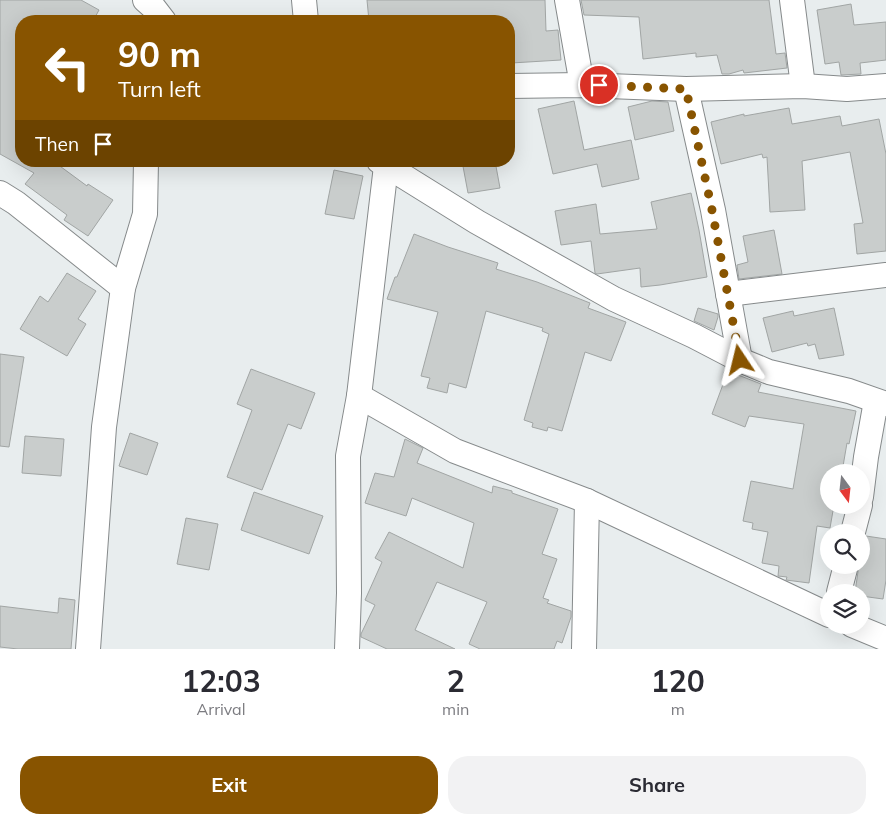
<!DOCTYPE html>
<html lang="en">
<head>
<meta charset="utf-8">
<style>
  :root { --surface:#fff; --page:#f2f2f3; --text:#2b2b33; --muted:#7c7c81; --accent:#885400 }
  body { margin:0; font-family:Mulish,sans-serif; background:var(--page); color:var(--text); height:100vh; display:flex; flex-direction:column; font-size:19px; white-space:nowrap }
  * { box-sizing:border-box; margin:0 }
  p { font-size:16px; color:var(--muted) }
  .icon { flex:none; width:28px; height:28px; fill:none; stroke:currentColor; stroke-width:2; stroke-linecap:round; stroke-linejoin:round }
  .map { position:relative; height:649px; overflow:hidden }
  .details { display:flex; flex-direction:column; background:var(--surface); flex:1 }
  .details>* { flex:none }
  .guide { position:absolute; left:15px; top:15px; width:500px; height:152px; border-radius:20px; box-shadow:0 5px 20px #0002; background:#885400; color:#fff; overflow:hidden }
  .needle { width:32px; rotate:165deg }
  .fabs { position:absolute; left:820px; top:464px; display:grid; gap:10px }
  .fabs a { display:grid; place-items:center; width:50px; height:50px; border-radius:50%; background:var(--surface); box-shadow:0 5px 20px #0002; font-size:25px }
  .pin { position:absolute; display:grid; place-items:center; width:42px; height:42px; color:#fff; margin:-21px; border:2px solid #fff; border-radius:50%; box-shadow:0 1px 5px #0007 }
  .me { position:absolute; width:55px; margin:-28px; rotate:350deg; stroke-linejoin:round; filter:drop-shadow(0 0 4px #0008) }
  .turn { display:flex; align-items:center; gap:18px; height:105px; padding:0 20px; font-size:22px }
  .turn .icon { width:65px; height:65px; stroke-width:2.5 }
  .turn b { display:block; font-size:35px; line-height:42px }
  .then { display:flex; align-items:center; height:48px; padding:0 20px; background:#0003; gap:10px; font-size:19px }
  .eta { display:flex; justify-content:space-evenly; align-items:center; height:85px; text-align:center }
  .eta b { font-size:30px; font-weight:700; line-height:35px }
  .primary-button { display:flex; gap:10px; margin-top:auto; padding:10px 20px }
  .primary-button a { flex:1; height:58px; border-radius:20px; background:var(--accent); color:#fff; font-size:20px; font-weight:700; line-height:58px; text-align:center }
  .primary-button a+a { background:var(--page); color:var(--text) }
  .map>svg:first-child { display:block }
</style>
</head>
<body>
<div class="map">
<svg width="886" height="649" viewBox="0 0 886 649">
  <rect width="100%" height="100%" fill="#e8edee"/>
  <g fill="#c9cdcc" stroke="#a1a5a4">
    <path d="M0,0H81L99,10L93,21H21V161H53L87,186L88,184L113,200L88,236L64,220L67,215L25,184L34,173L0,154Z"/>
    <path d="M367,0H545L546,31L558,30L561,60L511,63L509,21H464L463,18L432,21H369Z"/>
    <path d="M581,0H769L776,54L785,53L787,68L744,73L743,70L729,74H722L717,55L696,57V53L643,59L639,17L584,15Z"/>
    <path d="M851,4L854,25L886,22V60L860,63L861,74L841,75L839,62L825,64L817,10Z"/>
    <path d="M574,101L584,150L631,140L639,179L602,187L597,164L553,174L538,109Z"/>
    <path d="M652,101L668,102L674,131L635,140L628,107Z"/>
    <path d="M789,108L792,124L840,116L842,126L879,119L886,154V251L857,254L854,224L863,223L850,152L802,161L805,210L770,212L767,157L763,158L762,154L721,164L711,122L744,114V116Z"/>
    <path d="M462,161H495L500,188L468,193Z"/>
    <path d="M334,170L363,176L354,219L325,214Z"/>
    <path d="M691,193L699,230L707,277L660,285L641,287L640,268L597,274L595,273L591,241L561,245L555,211L596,204L600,234L657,229L651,202Z"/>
    <path d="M774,230L782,274L739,279L737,265L748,262L743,236Z"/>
    <path d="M414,234L448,247L498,263L496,269L537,282L590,303L588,308L626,322L611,361L585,352L562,431L548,427L547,431L532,427L533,423L524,420L549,334L542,331L543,328L486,311L466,388L449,383L447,393L427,388L430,378L421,376L438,312L387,299L395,277H397Z"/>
    <path d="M67,273L96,291L78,319L86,324L67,356L20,329L40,296L48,302Z"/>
    <path d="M698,308L718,314V317L714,330L694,321Z"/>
    <path d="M834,308L844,355L819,359L815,344L808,346L807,343L772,352L763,318L793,311L794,316Z"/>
    <path d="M0,354L24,357L9,447L0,446Z"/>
    <path d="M251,369L315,393L301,429L288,424L262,490L227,477L252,410L237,404Z"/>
    <path d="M728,371L761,384L758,392L856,411L849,444L847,443L842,472H829V505H834L830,528L817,526L809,583L786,580L787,577L778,576L779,566L762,563L768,532L752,529L753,523L743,521L751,481L793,489L804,424L749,416L745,427L712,414Z"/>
    <path d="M130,433L158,443L147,475L119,466Z"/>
    <path d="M25,436L64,439L61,476L22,473Z"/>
    <path d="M405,439L423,448L417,463L492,493L493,486L512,491V493L558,509L542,554L557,559L543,598L549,600L547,603L571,611V617L562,643L557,641L554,649H480L469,644L487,602L437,582L415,630L455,649H387L361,637V634L375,605L365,600L382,562L375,558L389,532L463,568L474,523L412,498L406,516L365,503L375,473L394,477Z"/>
    <path d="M254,492L323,516L309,554L241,530Z"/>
    <path d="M186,518L218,524L209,570L177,564Z"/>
    <path d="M866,536L886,539V580L883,599L861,596V592H855L859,565H861V552L863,541Z"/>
    <path d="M59,598L75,600L71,649H18L0,647V606L58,613Z"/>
  </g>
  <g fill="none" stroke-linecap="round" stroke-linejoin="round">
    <defs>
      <g id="minor">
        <path d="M145,0L154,8L164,21"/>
        <path d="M304,0L306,21"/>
        <path d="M567,0L582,85"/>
        <path d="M792,0L803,86"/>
        <path d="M509,86L582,85L686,89L803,86L847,89L886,86"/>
        <path d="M686,89L713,210L740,360"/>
        <path d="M379,161L477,222L614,299L694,336L740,360L769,372L849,391L886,404"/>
        <path d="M0,193L16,203L123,288"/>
        <path d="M728,294L886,275"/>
        <path d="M359,396L455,451L587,501L829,615"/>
        <path d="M861,497L866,457L876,401"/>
        <path d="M853,532L860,505"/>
        <path d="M839,592L846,565"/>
        <path d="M852,625L886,639"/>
        <path d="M88,649L104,427L123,288L145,214L146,161"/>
        <path d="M347,649L349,593L348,456L359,396L386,166"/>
        <path d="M584,649L587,501"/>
      </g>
    </defs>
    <use href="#minor" stroke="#868a8b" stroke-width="26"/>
    <use href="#minor" stroke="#fff" stroke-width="24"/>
  </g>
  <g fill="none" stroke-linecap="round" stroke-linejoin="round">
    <path stroke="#885400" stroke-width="9" stroke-dasharray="0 16.2" d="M599,85L686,89L712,210L740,360"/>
  </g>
</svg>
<div class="fabs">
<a><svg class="needle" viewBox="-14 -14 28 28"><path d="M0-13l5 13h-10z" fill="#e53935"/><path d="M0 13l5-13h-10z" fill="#7c7c81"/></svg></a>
<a><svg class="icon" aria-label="search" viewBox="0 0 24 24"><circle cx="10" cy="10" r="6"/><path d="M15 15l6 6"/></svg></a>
<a><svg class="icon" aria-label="layers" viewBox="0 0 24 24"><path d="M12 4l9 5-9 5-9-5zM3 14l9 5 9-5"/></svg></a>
</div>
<div class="pin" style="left:599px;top:85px;background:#d93025"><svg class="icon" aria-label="arrive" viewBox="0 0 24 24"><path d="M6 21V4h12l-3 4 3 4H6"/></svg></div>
<svg class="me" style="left:740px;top:360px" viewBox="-20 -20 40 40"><path d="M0-17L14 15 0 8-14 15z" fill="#885400" stroke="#fff" stroke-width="4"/></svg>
<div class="guide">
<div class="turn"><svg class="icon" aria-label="left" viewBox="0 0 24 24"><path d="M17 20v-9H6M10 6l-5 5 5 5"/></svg><div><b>90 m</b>Turn left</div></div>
<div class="then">Then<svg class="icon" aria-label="arrive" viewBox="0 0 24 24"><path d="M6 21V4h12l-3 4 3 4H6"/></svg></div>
</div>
</div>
<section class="details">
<div class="eta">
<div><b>12:03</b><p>Arrival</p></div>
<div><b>2</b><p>min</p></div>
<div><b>120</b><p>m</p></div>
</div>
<div class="primary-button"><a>Exit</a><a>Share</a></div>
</section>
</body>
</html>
